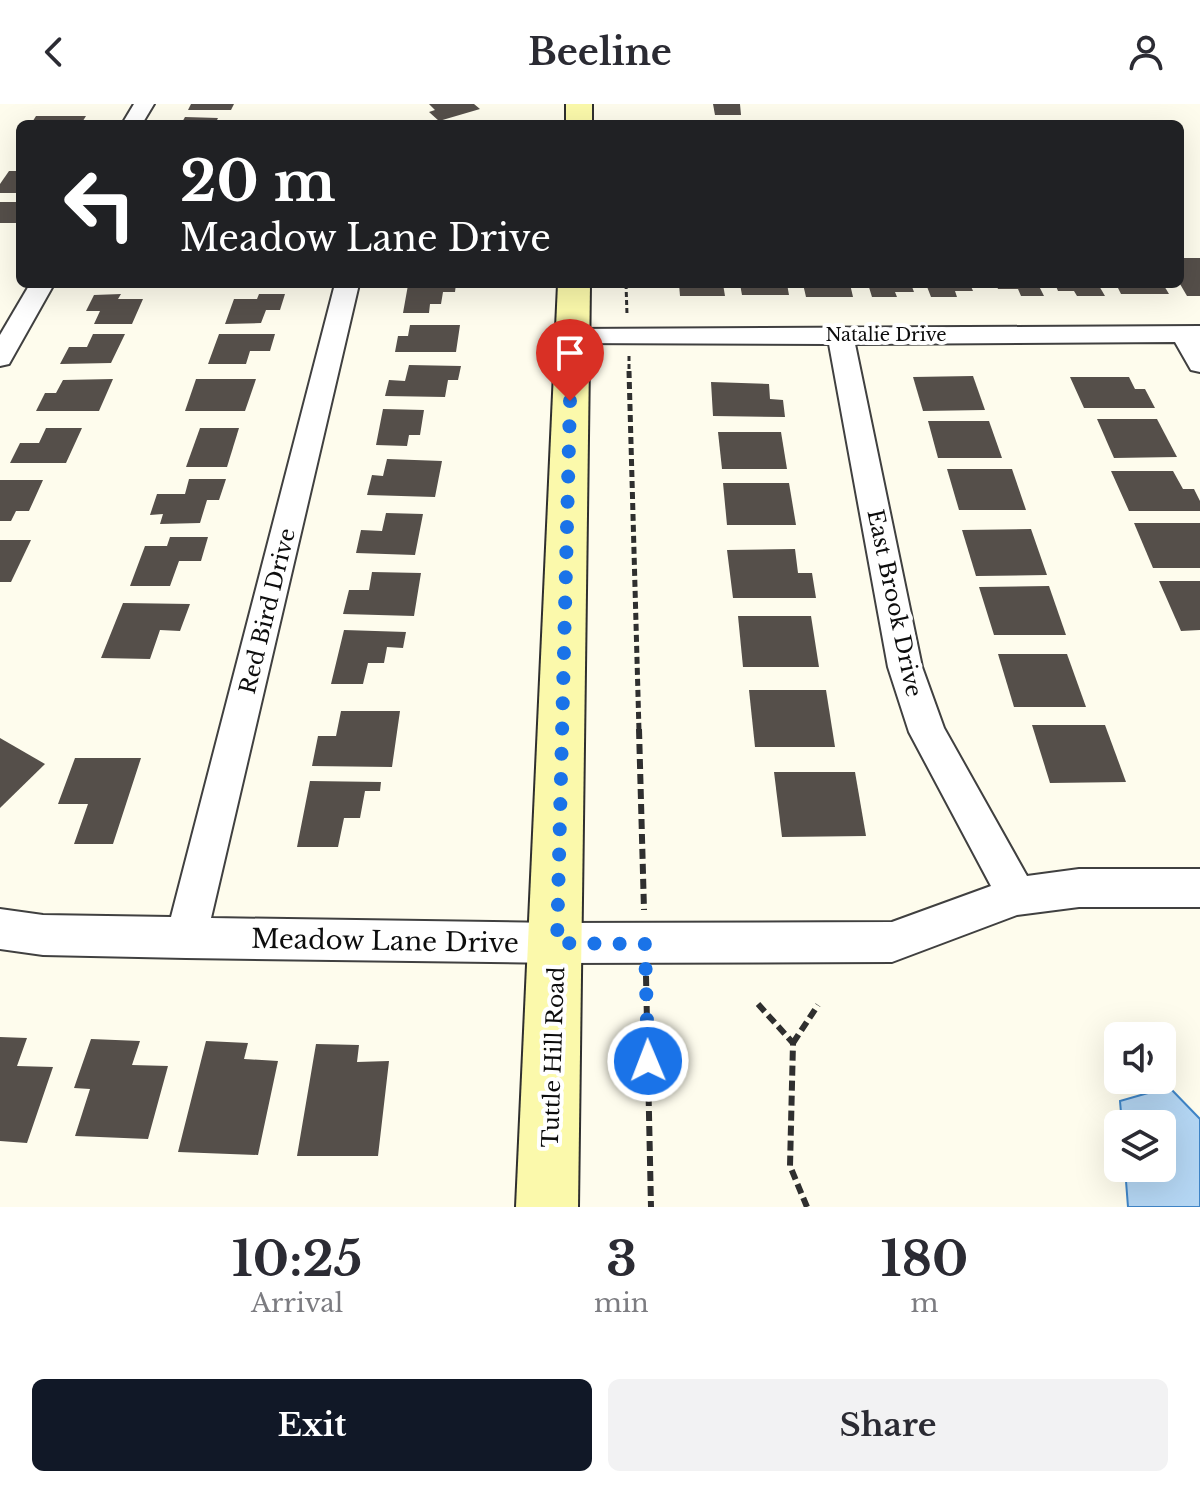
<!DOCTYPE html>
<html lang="en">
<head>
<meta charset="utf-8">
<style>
  :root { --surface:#fff; --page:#f2f2f3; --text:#2b2b33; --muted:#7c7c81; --accent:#111827 }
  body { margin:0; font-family:"Libre Baskerville",serif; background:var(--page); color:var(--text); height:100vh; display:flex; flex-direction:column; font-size:30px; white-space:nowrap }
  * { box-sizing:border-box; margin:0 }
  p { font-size:26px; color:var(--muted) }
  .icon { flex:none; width:44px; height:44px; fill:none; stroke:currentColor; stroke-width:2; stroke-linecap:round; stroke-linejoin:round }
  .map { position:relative; height:1103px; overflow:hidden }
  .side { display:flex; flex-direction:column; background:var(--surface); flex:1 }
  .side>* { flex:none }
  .guide { position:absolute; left:16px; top:16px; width:1168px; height:168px; border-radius:12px; box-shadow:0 8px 32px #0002; background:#202124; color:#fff; overflow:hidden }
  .fabs { position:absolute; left:1104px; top:918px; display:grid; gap:16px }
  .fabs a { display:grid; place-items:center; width:72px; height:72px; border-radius:12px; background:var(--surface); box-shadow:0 8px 32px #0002; font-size:40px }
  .pin { position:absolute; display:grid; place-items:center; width:68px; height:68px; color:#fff; margin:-82px -34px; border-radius:50% 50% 50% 0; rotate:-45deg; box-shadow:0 0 8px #0007 }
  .pin .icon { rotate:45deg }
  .me { position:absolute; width:88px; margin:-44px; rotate:359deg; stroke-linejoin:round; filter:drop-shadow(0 0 6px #0008) }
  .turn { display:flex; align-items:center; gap:28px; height:168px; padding:0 32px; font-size:36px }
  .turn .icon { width:104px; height:104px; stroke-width:2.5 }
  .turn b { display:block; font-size:56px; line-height:68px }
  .eta { display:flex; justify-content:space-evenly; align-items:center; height:136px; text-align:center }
  .eta b { font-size:48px; font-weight:800; line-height:56px }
  .cta { display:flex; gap:16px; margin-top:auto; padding:16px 32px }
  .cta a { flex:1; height:92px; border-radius:12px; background:var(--accent); color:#fff; font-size:32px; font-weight:800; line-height:92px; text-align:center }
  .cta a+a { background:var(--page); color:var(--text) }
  header { display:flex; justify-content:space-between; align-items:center; height:104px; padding:0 32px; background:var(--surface); font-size:36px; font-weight:800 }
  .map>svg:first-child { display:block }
</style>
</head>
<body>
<header><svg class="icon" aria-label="back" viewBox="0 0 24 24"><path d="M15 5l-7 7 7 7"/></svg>Beeline<svg class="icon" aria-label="person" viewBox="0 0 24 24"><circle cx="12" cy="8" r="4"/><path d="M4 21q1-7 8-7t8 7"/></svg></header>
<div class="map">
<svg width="1200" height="1103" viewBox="0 0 1200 1103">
  <rect width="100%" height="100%" fill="#fefced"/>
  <path fill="#b4d6f3" stroke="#3f85c7" stroke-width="2" d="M1169,983L1200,1015V1103H1128L1125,1064H1162V1020H1122L1120,997Z"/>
  <g fill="#554f4a">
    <path d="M191,0H234L231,6H188Z"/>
    <path d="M429,0H474L480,5L439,17L429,8L435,6Z"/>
    <path d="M713,0H740L741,11H715Z"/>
    <path d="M36,12H86L81,20H31Z"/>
    <path d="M185,13L218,14L215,20H181Z"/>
    <path d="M9,67H20V89H0V80Z"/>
    <path d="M0,98H20L17,119H0Z"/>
    <path d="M1180,154H1200V192H1187L1180,180Z"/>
    <path d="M456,180L455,188H443L441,200H430L429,209H403L408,181Z"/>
    <path d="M679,180H723L725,192H680Z"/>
    <path d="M740,180H787L789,191H742Z"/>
    <path d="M803,180H850L853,193H806Z"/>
    <path d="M868,180H911L914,188H895L897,193H872Z"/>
    <path d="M926,180H970L973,187H955L957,193H931Z"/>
    <path d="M996,180H1038L1044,192H1021L1018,185H998Z"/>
    <path d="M1055,180H1098L1105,192H1077L1074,187H1058Z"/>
    <path d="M1116,180H1163L1169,190H1121Z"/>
    <path d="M121,190L118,195H143L132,220H94L100,207H86L94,191Z"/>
    <path d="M259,190H285L280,206H266L261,219L225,220L234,195H257Z"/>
    <path d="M410,221H460L456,248H395L398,232H408Z"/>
    <path d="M93,230H125L111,259L60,260L69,243H87Z"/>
    <path d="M219,230H275L270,247H250L246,260H208Z"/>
    <path d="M409,261L461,262L458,276H448L445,293L385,292L389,276L405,277Z"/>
    <path d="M973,272L985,306L923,307L913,273Z"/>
    <path d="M1070,273H1129L1135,285H1145L1155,304H1084Z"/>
    <path d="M113,275L99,307H36L45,289H56L63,276Z"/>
    <path d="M196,275H256L245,307H185Z"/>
    <path d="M711,278L769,280L770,295L783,296L785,313L713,312Z"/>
    <path d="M383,305L424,306L420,331H409L407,342L376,341Z"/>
    <path d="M1097,315H1157L1177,353L1114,354Z"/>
    <path d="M928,317H989L1002,354H938Z"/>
    <path d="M46,324H82L66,359H10L20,339H39Z"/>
    <path d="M200,324H239L227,363H186Z"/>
    <path d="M718,328H781L787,365H722Z"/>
    <path d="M387,355L442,357L435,393L367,391L372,371L383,372Z"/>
    <path d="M947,365H1012L1026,406H959Z"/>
    <path d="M1111,367H1173L1183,385H1194L1200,397V407H1129Z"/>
    <path d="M189,375H226L219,396H207L200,419L160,420L163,410L150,411L157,390H185Z"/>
    <path d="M0,376H43L29,407H16L11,417H0Z"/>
    <path d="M723,379H789L796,421H727Z"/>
    <path d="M386,409L423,410L415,451L356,449L361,426L382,427Z"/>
    <path d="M1134,419H1200V464H1153Z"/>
    <path d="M1031,425L1047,471L976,472L962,426Z"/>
    <path d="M170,433H208L201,457H179L170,482H130L145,442H167Z"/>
    <path d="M0,436H31L11,478H0Z"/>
    <path d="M795,445L798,469H812L816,494H733L727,446Z"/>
    <path d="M372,468L421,469L414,512L343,510L349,486H369Z"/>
    <path d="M1159,477H1200V526L1181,527Z"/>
    <path d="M1049,482L1066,531H994L979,483Z"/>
    <path d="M123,499L190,500L180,527L160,526L150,555L101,554Z"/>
    <path d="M738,512H811L819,563H743Z"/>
    <path d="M344,526L406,528L403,544L387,543L384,559H368L363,580H331Z"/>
    <path d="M998,550H1067L1086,603H1014Z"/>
    <path d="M749,586H826L835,643H755Z"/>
    <path d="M341,607H400L392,663L312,662L318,632H336Z"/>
    <path d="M1032,621H1105L1126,678L1050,679Z"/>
    <path d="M0,634L45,660L0,704Z"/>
    <path d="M75,654H141L113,740H74L88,700H58Z"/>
    <path d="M774,668H855L866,732L782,733Z"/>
    <path d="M310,677L381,678L380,687H365L360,714H344L338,743H297Z"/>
    <path d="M0,933L27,934L17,962L53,963L27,1039L0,1037Z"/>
    <path d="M91,935L140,937L132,961L168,962L148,1035L75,1032L90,985L74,984Z"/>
    <path d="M206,937L248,939L244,955L278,957L258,1051L178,1048Z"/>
    <path d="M316,940L359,941L357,958L389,957L378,1052H297Z"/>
  </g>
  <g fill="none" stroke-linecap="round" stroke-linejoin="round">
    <defs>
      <g id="street">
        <path d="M134,0H154L142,20H122Z"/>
        <path d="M30,180H54L9,260L0,262V231Z"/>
        <path d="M335,180H359L211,814L557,819L892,818L991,782L909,628L888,563L829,240L563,239L559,233L563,227L572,225L1200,222V268L1191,266L1175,238L855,240L922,563L944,624L1027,772L1079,765H1200V803H1079L1017,811L892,858L557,859L186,854L43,851L0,845V805L43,811L171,813Z"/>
      </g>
      <g id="secondary">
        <rect x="566" y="0" width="26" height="20"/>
        <path d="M558,180H590L578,1103H516Z"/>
      </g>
    </defs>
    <use href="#street" stroke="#404040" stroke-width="4"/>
    <use href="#secondary" stroke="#2f2f2f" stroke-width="4"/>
    <g stroke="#2f2f2f" stroke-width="3" stroke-dasharray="5 3" stroke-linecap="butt">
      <path d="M626,180L627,210"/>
      <path d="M629,252V269"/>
    </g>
    <path stroke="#2f2f2f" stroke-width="5" stroke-dasharray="7 4" stroke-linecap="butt" d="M629,267L639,627"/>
    <g stroke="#2f2f2f" stroke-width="6" stroke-dasharray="10 5" stroke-linecap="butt">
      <path d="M639,625L644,806"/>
      <path d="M646,872L651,1103"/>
      <path d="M758,900L793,939L790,1062L807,1103"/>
      <path d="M793,939L818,901"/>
    </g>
    <use href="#street" fill="#fff" fill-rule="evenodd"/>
    <use href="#secondary" fill="#fbf9ab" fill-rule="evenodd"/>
  </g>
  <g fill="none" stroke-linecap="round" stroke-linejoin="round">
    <path stroke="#1a73e8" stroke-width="14" stroke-dasharray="0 25.2" d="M570,297L557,839L645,840L648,957"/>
  </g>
  <g text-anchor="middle" stroke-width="8" stroke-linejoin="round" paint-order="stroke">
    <g font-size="18" fill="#0d0d0d" stroke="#fff">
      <text x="886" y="237">Natalie Drive</text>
    </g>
    <g font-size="22" fill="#0d0d0d" stroke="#fff">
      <text transform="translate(895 499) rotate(78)" y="8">East Brook Drive</text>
      <text transform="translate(267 507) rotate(-76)" y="8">Red Bird Drive</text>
      <text transform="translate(553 953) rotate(-88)" y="8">Tuttle Hill Road</text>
    </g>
    <g font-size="26" fill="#0d0d0d" stroke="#fff">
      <text transform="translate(385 837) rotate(1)" y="9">Meadow Lane Drive</text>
    </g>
  </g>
</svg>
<div class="fabs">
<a><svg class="icon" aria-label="sound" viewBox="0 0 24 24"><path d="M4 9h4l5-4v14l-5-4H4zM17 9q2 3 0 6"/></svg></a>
<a><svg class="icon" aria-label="layers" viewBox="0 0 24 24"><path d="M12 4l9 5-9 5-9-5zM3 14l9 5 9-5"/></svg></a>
</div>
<div class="pin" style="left:570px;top:297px;background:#d93025"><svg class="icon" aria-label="arrive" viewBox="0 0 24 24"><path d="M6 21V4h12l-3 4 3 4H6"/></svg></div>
<svg class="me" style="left:648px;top:957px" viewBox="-20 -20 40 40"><circle r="17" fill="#1a73e8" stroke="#fff" stroke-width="3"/><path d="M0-11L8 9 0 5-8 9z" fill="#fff"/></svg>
<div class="guide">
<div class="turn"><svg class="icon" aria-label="left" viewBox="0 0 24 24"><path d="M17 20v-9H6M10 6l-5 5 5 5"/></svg><div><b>20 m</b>Meadow Lane Drive</div></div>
</div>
</div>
<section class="side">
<div class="eta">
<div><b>10:25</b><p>Arrival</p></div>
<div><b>3</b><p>min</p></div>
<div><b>180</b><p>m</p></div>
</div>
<div class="cta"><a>Exit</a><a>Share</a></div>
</section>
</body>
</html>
